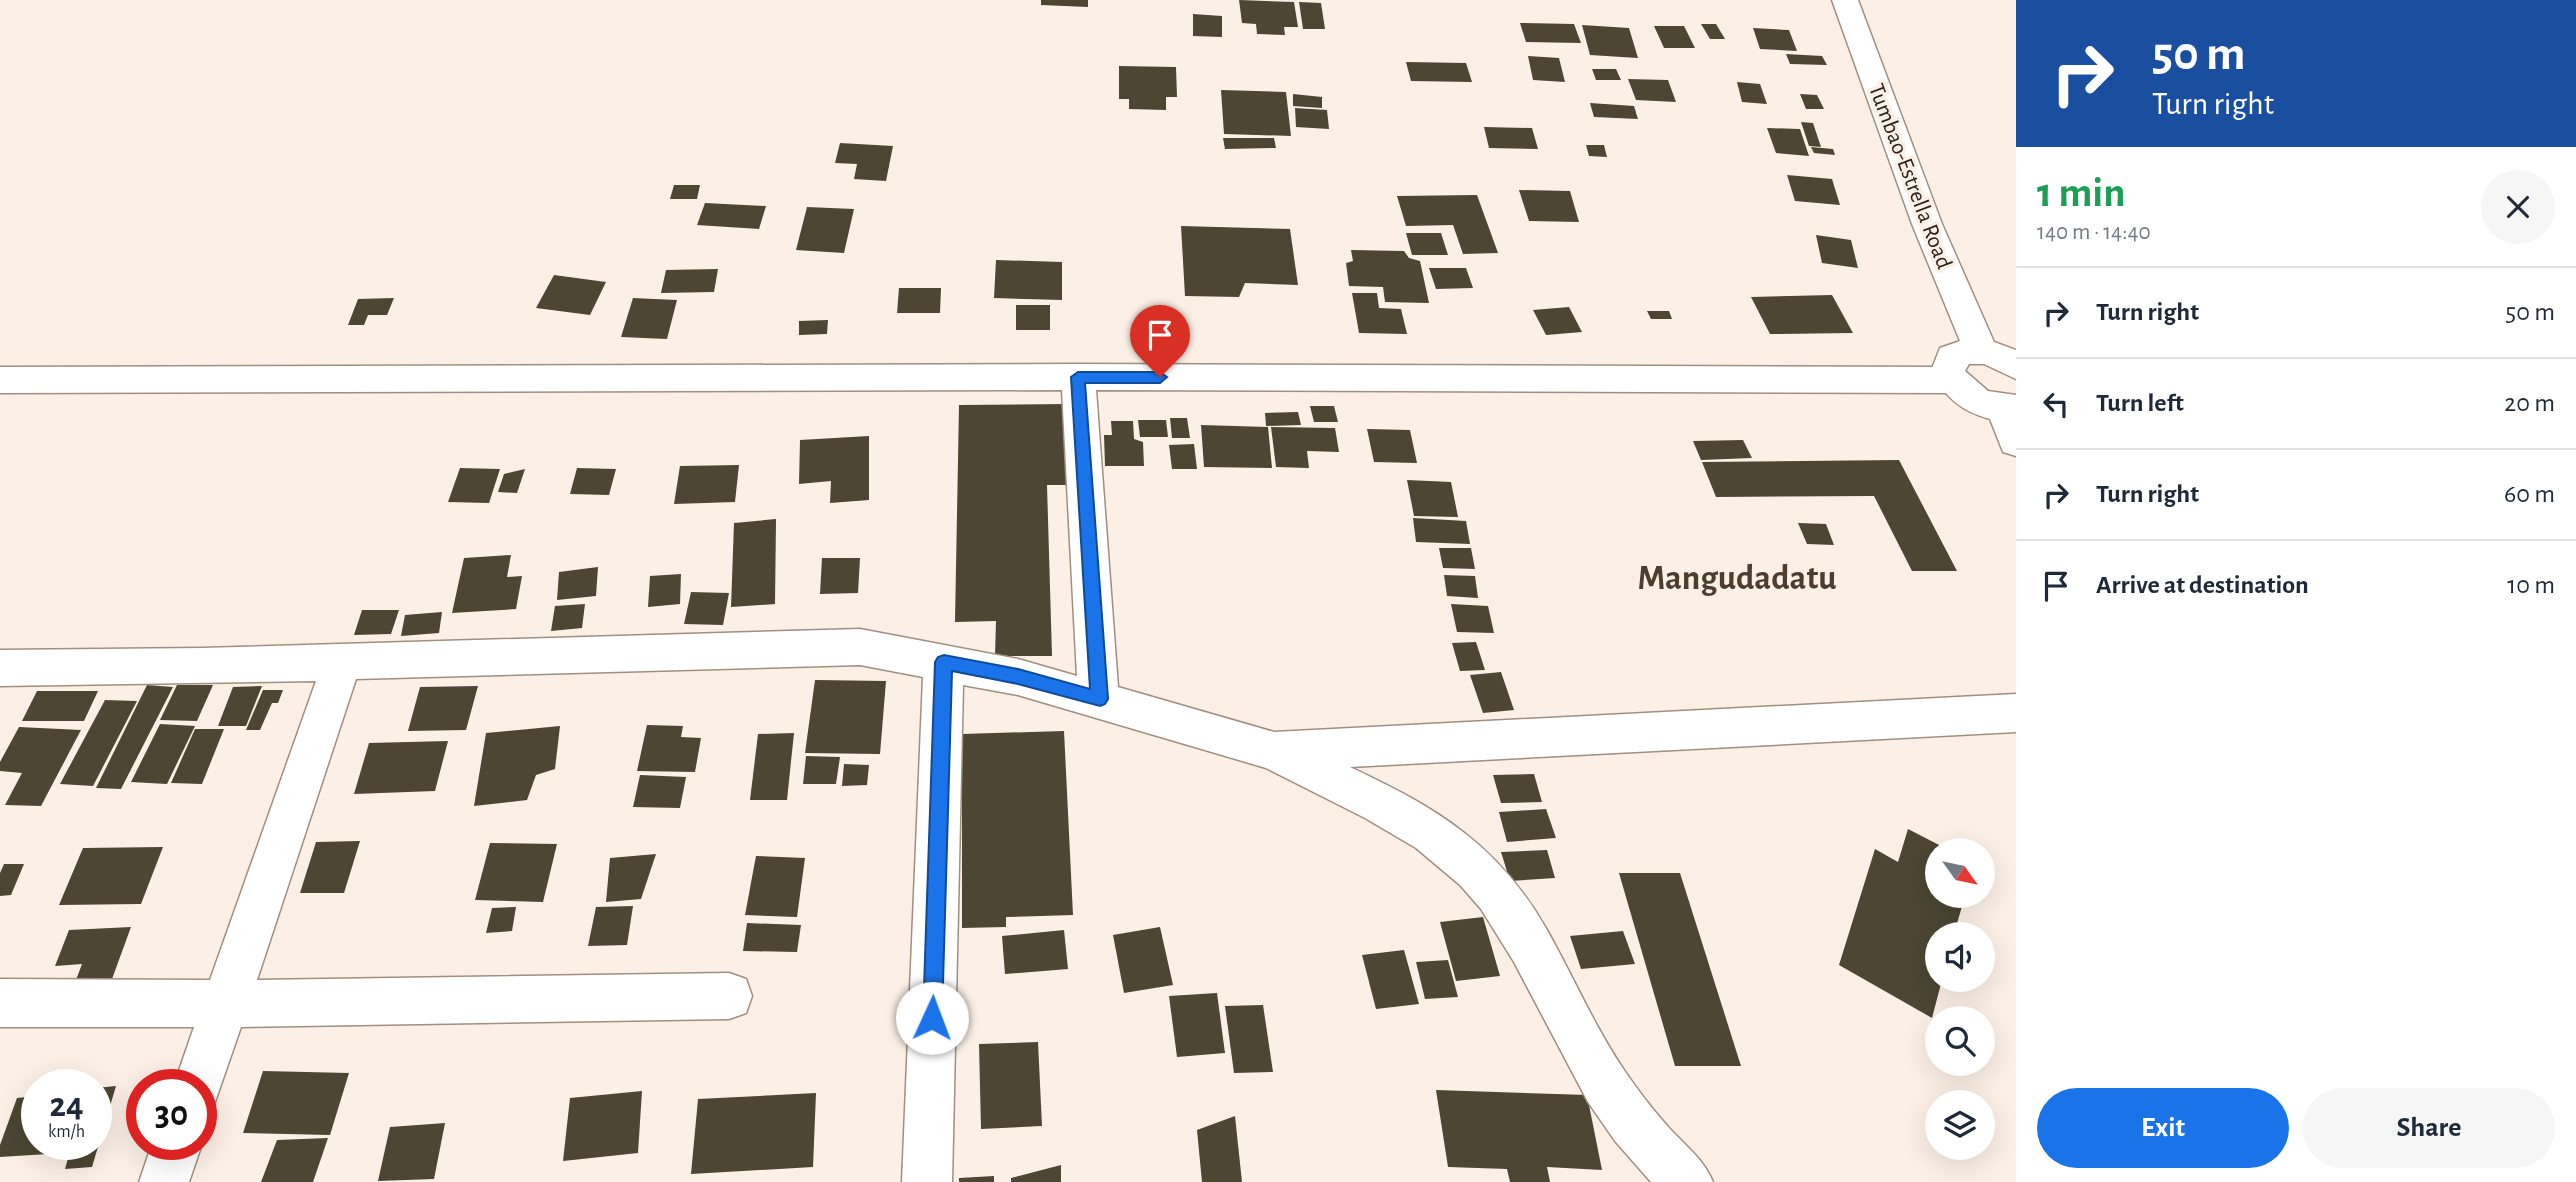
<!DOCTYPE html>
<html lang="en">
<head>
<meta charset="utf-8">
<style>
  :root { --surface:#fff; --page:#f6f6f7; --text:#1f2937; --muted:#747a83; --line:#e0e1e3; --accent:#1a73e8 }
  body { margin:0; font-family:"Alegreya Sans",sans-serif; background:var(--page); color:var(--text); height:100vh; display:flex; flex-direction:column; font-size:26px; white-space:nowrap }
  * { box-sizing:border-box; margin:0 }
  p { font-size:23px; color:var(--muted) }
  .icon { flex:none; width:38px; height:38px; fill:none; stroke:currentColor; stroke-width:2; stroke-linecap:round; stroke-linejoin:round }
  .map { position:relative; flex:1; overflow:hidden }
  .side { display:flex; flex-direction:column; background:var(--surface); width:560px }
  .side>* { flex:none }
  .top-card { background:#1a4fa0; color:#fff; overflow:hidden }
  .needle { width:46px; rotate:123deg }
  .tools { position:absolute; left:1925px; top:838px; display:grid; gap:14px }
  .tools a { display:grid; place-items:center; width:70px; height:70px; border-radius:50%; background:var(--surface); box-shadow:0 7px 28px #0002; font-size:35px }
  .speed { position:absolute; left:21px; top:1069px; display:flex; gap:14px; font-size:35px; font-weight:700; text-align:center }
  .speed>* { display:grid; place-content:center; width:91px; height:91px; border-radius:50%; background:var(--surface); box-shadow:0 7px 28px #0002; line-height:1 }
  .speed small { font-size:18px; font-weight:400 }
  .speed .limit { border:10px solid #d22; background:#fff; color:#111 }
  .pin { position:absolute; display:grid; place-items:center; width:60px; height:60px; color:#fff; margin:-72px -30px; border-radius:50% 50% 50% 0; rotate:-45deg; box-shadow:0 0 7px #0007 }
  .pin .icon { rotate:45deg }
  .me { position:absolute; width:77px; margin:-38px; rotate:2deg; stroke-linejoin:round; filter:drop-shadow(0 0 5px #0008) }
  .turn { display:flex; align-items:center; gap:24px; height:147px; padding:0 21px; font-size:32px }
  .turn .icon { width:91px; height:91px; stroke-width:2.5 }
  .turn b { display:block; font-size:49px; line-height:60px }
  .round { display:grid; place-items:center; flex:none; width:74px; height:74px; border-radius:37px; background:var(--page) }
  .headline { display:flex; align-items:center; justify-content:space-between; height:119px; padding:0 21px }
  h1 { font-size:42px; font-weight:600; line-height:52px; color:#1e9e55 }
  .button { display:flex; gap:14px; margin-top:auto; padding:14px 21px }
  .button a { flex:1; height:80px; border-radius:42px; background:var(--accent); color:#fff; font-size:28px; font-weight:600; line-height:80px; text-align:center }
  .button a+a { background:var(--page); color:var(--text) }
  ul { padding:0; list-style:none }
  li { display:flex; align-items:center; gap:21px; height:91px; padding:0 21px; border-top:2px solid var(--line) }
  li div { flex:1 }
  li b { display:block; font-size:26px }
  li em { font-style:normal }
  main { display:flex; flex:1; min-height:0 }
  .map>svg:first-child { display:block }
</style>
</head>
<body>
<main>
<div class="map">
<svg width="2016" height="1182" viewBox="0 0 2016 1182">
  <rect width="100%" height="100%" fill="#fcf0e6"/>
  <g fill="#4c4633">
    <path d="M1041,0H1088V7L1041,5Z"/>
    <path d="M1239,0L1294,2L1298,27H1284L1285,35L1257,34L1256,24L1242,23Z"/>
    <path d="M1299,2L1321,3L1325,29H1303Z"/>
    <path d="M1193,14L1222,16V37L1193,36Z"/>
    <path d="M1520,23L1574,24L1581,43L1526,42Z"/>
    <path d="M1701,24H1716L1725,39H1710Z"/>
    <path d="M1582,25L1629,28L1638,58L1590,55Z"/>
    <path d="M1654,26H1684L1695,48H1664Z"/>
    <path d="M1753,28L1789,30L1797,51L1760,49Z"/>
    <path d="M1786,54L1822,56L1827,65L1790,64Z"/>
    <path d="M1528,56L1559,58L1565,82L1533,80Z"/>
    <path d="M1406,62L1466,63L1472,82L1411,81Z"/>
    <path d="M1119,66L1176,67L1177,97H1166V110L1129,109V99H1119Z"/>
    <path d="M1592,69H1616L1621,80H1596Z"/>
    <path d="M1628,79L1668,80L1676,102L1636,100Z"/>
    <path d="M1737,82L1760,84L1767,104L1742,102Z"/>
    <path d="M1221,90L1286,92L1291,136L1224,134Z"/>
    <path d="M1293,94L1322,97V108L1293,106Z"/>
    <path d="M1800,94L1817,95L1824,109H1806Z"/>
    <path d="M1590,103L1634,106L1638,119L1594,117Z"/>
    <path d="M1295,108L1327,110L1329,129L1296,127Z"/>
    <path d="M1801,122L1813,123L1821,147L1809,146Z"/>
    <path d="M1484,127L1532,128L1538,149L1489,148Z"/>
    <path d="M1767,128L1800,129L1809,156L1776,153Z"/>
    <path d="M1223,138H1274L1276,148L1225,149Z"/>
    <path d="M840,143L893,146L886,181L854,179L857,164L835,163Z"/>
    <path d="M1586,145H1604L1607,157L1589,156Z"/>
    <path d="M1811,147L1833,149L1835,155L1814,153Z"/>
    <path d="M1787,175L1832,179L1840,205L1795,201Z"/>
    <path d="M674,185H700L697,199H670Z"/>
    <path d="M1519,190L1570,191L1579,222L1529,221Z"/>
    <path d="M1477,195L1498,253L1463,254L1453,225L1406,226L1397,196Z"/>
    <path d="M705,203L766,206L759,229L697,225Z"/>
    <path d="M807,207L854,209L844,253L796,250Z"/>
    <path d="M1181,226L1290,229L1298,285L1245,283L1239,297L1185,296Z"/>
    <path d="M1406,233H1441L1448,255H1412Z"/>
    <path d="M1816,235L1851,240L1858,268L1822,263Z"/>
    <path d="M1351,250L1404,251L1409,258L1420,261L1429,303L1385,302L1383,287L1349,286L1346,263L1353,261Z"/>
    <path d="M996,260L1062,262V300L994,298Z"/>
    <path d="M1429,268H1466L1473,288L1436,289Z"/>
    <path d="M718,269L714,292L661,293L666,270Z"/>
    <path d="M554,275L606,282L590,315L536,308Z"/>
    <path d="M899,288H941L940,313H897Z"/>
    <path d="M1352,293H1377L1379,308L1401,309L1407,334L1359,333Z"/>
    <path d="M1832,295L1853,333L1770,334L1751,297Z"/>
    <path d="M394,298L387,315H368L364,325H348L358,299Z"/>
    <path d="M633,298L677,300L667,339L621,337Z"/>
    <rect x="1016" y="305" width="34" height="25"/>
    <path d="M1569,307L1582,332L1546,335L1533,310Z"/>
    <path d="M1647,311H1669L1672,319H1651Z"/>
    <path d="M828,320L827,334L799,335V321Z"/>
    <path d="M1067,404L1071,485H1047L1052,656H995L996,621L955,622L959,405Z"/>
    <path d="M1310,406H1334L1338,422H1314Z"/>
    <path d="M1298,412L1301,425L1266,426L1265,413Z"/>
    <path d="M1170,418H1187L1190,438H1172Z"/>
    <path d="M1138,420H1166L1168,437H1140Z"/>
    <path d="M1111,421H1133L1134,439L1143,442L1144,466H1105L1104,435H1112Z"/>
    <path d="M1201,425L1268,427L1272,468L1204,467Z"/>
    <path d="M1271,427L1335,428L1339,452L1307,451L1309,468L1276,467Z"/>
    <path d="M1367,429L1410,430L1417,463L1374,462Z"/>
    <path d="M869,436V500L830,503L831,481L799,484L800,440Z"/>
    <path d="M1743,440L1752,458L1701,460L1693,441Z"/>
    <path d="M1194,444L1197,469H1172L1169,445Z"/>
    <path d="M1899,460L1957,571H1912L1874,496L1716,497L1702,462Z"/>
    <path d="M739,465L735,502L674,504L680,466Z"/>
    <path d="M460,468L500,469L489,503L448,502Z"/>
    <path d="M577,468L616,469L609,495L570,494Z"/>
    <path d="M525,469L517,493L498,492L504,474Z"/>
    <path d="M1407,480L1451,482L1458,517L1414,516Z"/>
    <path d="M1413,518L1466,521L1470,544L1416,542Z"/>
    <path d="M776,519L775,604L731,607L734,523Z"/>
    <path d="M1798,523L1826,524L1834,545L1807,544Z"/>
    <path d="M1439,548H1471L1475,569L1443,568Z"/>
    <path d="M511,555L507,577L522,576L516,609L452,613L464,558Z"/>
    <path d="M822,558H860L858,593L820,594Z"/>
    <path d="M598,567L596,596L557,600L559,572Z"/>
    <path d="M681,574L680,604L648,607L650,576Z"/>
    <path d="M1444,575L1475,576L1478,598L1447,596Z"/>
    <path d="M691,592L729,593L723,625L684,624Z"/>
    <path d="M585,604L582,628L551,631L555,606Z"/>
    <path d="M1451,604L1488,606L1494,633L1457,632Z"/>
    <path d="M362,610H399L391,634L354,635Z"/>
    <path d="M442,612L439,633L401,636L405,615Z"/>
    <path d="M1476,642L1485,670L1460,671L1452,643Z"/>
    <path d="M1501,672L1514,710L1483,713L1470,675Z"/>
    <path d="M815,680L886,681L880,754L805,753Z"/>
    <path d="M147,685L173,687L121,789L96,788Z"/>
    <path d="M177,685H213L197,721L160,720Z"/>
    <path d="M262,686L246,726H218L233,687Z"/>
    <path d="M478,686L466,730L408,731L420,687Z"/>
    <path d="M263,690H283L278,703H272L260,730H246Z"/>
    <path d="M37,691H98L84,721H22Z"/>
    <path d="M105,700L137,701L93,786L60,784Z"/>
    <path d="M160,724L195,726L167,784L131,782Z"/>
    <path d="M647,725L683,726L681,737L701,738L695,772L637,771Z"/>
    <path d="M560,726L555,769L536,775L527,800L474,806L486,733Z"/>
    <path d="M19,727L81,730L41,806L5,805L22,773L0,771V762Z"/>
    <path d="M195,729H224L202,784L171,783Z"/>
    <path d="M1064,731L1073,915L1006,917V927L962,928V734Z"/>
    <path d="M794,733L787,800H750L758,734Z"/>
    <path d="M448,741L435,791L354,794L369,743Z"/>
    <path d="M806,756L840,757L836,784H803Z"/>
    <path d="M844,764L869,765L867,785L842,786Z"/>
    <path d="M1534,774L1542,802L1501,803L1493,775Z"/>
    <path d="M640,775L686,777L680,808L633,807Z"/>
    <path d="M1546,809L1556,838L1507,842L1499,812Z"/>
    <path d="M1908,829L1943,847L1942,850H1937L1935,876L1937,878V896H1965L1954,934H1937V980H1942L1932,1018L1839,965L1875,849L1898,862Z"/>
    <path d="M360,841L344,893H300L316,842Z"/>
    <path d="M490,843L557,844L543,902L475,900Z"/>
    <path d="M163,847L141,904L59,905L83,848Z"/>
    <path d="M1547,850L1555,878L1510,881L1501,852Z"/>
    <path d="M656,854L641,899L606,902L610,858Z"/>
    <path d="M756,856L805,858L797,917L745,915Z"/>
    <path d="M4,864H24L11,895L0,896V873Z"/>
    <path d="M1619,873H1680L1741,1066H1675Z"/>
    <path d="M633,906L627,945L588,946L596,907Z"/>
    <path d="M516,907L512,931L486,933L492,908Z"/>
    <path d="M1483,917L1500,976L1456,981L1440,922Z"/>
    <path d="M747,923L801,925L797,952L743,951Z"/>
    <path d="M131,927L112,979L76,980L82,964L55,966L69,930Z"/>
    <path d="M1160,927L1173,985L1124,993L1113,935Z"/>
    <path d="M1064,930L1068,969L1005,974L1002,936Z"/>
    <path d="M1623,931L1635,964L1581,969L1570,936Z"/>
    <path d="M1404,950L1419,1004L1376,1009L1362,955Z"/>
    <path d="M1448,960L1458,997L1425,999L1416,962Z"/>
    <path d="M1217,993L1225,1053L1177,1057L1169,996Z"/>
    <path d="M1263,1005L1273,1072L1234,1073L1225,1006Z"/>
    <path d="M1038,1042L1042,1126L981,1129L979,1044Z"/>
    <path d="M263,1071L349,1073L330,1135L243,1133Z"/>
    <path d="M169,1073L196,1074L191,1085H163Z"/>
    <path d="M116,1086L92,1167L65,1169L72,1144H96V1088Z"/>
    <path d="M1436,1090L1587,1095L1602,1170L1547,1167L1550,1182H1510L1507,1169L1448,1167Z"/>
    <path d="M642,1091L638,1153L563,1161L570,1098Z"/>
    <path d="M816,1093L813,1167L691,1174L698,1099Z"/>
    <path d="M37,1096V1144H66L64,1153L0,1157V1145L17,1098Z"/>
    <path d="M1235,1116L1242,1182H1202L1197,1130Z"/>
    <path d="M445,1123L434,1179L378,1181L390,1127Z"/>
    <path d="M328,1138L313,1182H261L277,1140Z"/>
    <path d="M1061,1165V1182H1011V1178Z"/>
    <path d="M994,1176V1182H959V1178Z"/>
  </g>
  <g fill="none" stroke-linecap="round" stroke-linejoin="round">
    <defs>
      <g id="street">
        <path d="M1078,364L1952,367L1964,371L1969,380L1964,389L1952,393L1096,390L1118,687L1274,732L2016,694V732L1350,767C1437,808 1498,844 1547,930C1573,976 1594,1026 1624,1070C1638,1091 1654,1111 1670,1129C1687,1147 1704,1160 1713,1182H1651L1615,1141L1588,1102L1514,962L1481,909L1460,885L1416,848L1365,818L1266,768L1018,695L963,685L952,1182H902L923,677L860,665L356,679L257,980L729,973L746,979L752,996L746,1013L729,1019L241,1027L215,1102L201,1108V1085H174L194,1027H0V979L210,980L316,681L0,686V650L202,648L860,629L1018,659L1077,676L1062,390L0,393V367Z"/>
        <path d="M201,1142L202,1144L189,1182H139L152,1144H201Z"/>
      </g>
      <path id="secondary" d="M1832,0H1858L1942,224L1994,342L2016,350V379L1984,364H1969L1965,371L1988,391L2016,395V456L2003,452L1990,419C1961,411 1946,398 1931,371L1940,348L1960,341L1912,224Z"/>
    </defs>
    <use href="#street" stroke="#a18e80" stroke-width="3"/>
    <use href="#secondary" stroke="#a18e80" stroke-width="3"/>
    <use href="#street" fill="#fff" fill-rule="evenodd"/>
    <use href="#secondary" fill="#fff" fill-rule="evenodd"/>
  </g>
  <path fill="#1a73e8" stroke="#114b97" stroke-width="2" d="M1078,372H1160L1167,377L1160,383H1085L1108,699L1105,704L1100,706L1018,684L952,671L942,1018L939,1025L932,1028L925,1025L923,1018L935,662L938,657L944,655L1018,669L1090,689L1071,377Z"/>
  <g text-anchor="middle" stroke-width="7" stroke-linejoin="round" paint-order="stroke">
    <g font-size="23" fill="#29211c" stroke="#fcf0e6">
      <text transform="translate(1911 176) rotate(69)" y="8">Tumbao-Estrella Road</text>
    </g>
    <g font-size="35" font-weight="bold" fill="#4d3d30" stroke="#fcf0e6">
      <text x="1737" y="589">Mangudadatu</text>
    </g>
  </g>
</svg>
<div class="tools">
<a><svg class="needle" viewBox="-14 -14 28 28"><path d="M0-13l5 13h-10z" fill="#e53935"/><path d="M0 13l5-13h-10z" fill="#747a83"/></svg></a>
<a><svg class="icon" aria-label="sound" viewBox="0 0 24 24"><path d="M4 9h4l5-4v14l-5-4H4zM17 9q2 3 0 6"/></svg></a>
<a><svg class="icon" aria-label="search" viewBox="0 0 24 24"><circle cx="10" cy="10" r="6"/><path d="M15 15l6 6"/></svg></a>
<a><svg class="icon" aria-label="layers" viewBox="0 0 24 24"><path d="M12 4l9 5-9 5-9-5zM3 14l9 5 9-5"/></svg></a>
</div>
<div class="speed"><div>24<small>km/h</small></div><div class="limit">30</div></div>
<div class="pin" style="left:1160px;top:377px;background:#d93025"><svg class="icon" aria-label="arrive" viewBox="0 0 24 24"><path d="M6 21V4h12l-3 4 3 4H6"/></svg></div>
<svg class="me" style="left:932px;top:1018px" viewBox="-20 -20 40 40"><circle r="19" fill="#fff"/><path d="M0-13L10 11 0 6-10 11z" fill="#1a73e8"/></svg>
</div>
<section class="side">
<div class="top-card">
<div class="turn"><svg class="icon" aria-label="right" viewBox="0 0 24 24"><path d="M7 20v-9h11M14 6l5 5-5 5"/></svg><div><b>50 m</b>Turn right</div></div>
</div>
<div class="headline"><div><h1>1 min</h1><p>140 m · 14:40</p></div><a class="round"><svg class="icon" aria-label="close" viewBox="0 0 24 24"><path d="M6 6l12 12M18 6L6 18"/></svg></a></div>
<ul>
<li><svg class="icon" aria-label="right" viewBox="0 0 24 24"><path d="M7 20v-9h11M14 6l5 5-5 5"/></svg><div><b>Turn right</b></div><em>50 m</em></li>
<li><svg class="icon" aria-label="left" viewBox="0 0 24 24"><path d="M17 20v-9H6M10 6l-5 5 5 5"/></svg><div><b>Turn left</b></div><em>20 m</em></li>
<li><svg class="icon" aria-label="right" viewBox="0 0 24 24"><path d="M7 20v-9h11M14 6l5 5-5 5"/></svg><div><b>Turn right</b></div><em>60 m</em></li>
<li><svg class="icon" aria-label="arrive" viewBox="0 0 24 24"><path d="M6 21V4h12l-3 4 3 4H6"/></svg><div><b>Arrive at destination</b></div><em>10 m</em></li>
</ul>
<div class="button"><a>Exit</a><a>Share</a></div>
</section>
</main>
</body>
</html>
